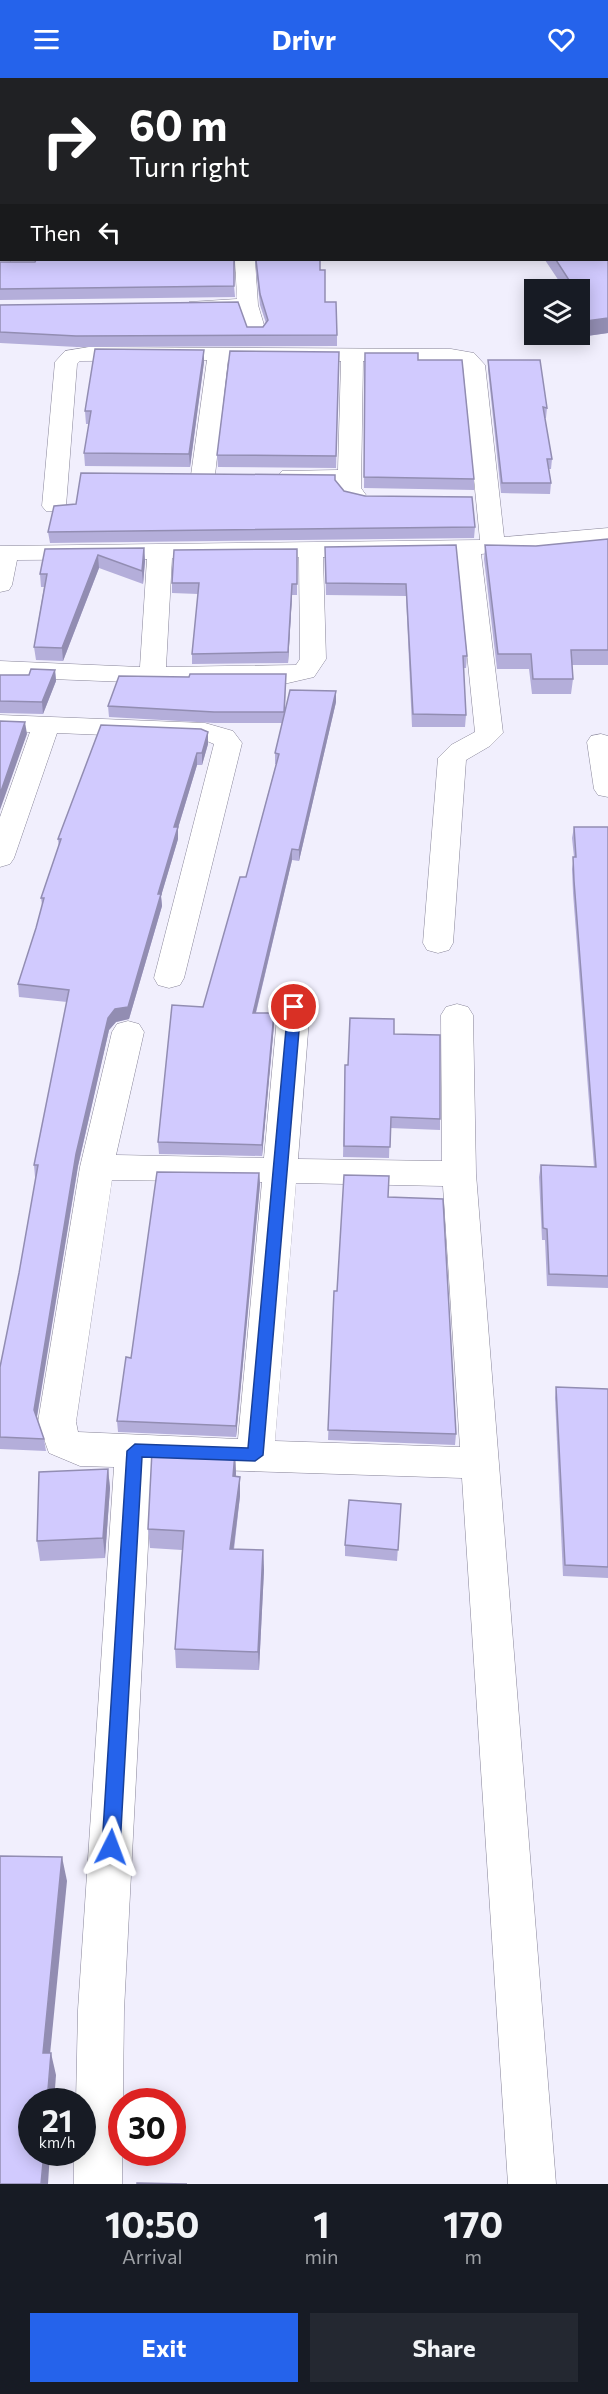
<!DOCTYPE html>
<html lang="en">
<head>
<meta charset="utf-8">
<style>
  :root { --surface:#171b24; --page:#242831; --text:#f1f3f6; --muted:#9ea1a6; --accent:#2563eb }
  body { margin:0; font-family:Commissioner,sans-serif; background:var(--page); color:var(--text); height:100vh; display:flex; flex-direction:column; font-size:22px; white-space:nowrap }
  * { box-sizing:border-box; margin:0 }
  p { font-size:20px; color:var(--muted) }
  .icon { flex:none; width:33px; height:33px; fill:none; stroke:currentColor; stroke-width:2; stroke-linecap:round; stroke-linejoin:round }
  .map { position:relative; height:2106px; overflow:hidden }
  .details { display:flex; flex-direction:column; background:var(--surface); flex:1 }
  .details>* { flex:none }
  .guide { position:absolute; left:0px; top:0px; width:609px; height:183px; box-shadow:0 3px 15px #0003; background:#202124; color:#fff; overflow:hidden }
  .controls { position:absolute; left:524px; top:201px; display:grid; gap:12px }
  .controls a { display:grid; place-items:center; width:66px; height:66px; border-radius:0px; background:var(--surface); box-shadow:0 3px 15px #0003; font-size:30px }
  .speed { position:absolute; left:18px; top:2010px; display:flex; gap:12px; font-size:30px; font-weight:700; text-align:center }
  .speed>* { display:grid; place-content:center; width:78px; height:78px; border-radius:50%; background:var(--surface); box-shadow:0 3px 15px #0003; line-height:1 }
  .speed small { font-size:15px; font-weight:400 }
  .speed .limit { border:9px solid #d22; background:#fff; color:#111 }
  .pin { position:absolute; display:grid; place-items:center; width:51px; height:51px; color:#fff; margin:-26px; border:3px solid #fff; border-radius:50%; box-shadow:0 2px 6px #0007 }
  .me { position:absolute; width:66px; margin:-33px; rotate:3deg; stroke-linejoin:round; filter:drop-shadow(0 0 4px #0008) }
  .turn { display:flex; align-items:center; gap:21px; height:126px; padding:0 30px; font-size:27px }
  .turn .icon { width:78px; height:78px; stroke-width:2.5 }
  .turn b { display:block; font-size:42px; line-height:51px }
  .then { display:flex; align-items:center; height:57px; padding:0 30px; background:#0003; gap:12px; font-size:22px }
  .eta { display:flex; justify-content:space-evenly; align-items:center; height:102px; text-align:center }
  .eta b { font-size:36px; font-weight:700; line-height:42px }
  .primary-button { display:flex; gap:12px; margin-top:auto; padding:12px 30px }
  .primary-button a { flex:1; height:69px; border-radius:0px; background:var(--accent); color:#fff; font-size:24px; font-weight:700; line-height:69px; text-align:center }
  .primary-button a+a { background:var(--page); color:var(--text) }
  header { display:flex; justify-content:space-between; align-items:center; height:78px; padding:0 30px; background:var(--accent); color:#fff; font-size:27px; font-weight:700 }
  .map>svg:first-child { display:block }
</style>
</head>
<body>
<header><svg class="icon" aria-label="menu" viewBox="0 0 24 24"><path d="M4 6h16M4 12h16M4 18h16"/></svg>Drivr<svg class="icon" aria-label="heart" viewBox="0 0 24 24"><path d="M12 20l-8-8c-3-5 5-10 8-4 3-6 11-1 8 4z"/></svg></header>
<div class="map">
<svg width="608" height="2106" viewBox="0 0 608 2106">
  <rect width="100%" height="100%" fill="#f1effd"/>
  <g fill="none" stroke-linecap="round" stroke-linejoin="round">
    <defs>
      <g id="minor">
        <rect x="0" y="78" width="2" height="12"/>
        <path d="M0,175L2,182H12L9,185L0,187Z"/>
        <path d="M235,182H255L258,227L264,247L261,251H247L240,233L189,232L186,228L189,224L237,221Z"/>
        <path d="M89,269L451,271L474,275L485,287L504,459L608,450V464L481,476L503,655L490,668L466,682L453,865L449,872L438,875L427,872L423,865L438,680L451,667L475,654L457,477L323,479L326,581L314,599L288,605H153L0,599V583L140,589L147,481L17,482L12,507L9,512L0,514V468L480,462L463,289L451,283H363L361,410L366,417L362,422L354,424L341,417L338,406L282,403L278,398L282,393L338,392L341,283L228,282L215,397L211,402H195L191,397L207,282L80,283L77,286L66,428L62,433H46L42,428L55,284L65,273ZM299,479L300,581L296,587L166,589L172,480Z"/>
        <path d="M0,637L205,645L233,653L242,665L184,900L180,907L169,910L158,907L154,900L214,666L202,661L57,655L14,780L10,786L0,789V739L30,654L0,653Z"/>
        <path d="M601,656L608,658V719L598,717L594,711L587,664L591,658Z"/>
        <path d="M294,918L305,922L310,929L298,1081L442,1083L441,937L446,929L457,926L468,929L473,937L476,1096L556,2106H508L462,1400L152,1390L124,1932L122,2106H74V2074H82V2024H76L78,1932L114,1389L80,1388L49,1375L38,1344L80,1089L112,954L117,946L128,943L139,946L144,954L116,1077L264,1080L278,929L283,922ZM112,1102L262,1104L238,1361L78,1354L76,1344ZM296,1105L443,1108L460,1369L275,1363Z"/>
      </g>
      <path id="highway" d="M433,0H451L452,2H434Z"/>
    </defs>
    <use href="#minor" stroke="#888599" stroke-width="1"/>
    <use href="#highway" stroke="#888599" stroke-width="1"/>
    <use href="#minor" fill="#fff" fill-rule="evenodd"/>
    <use href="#highway" fill="#fff" fill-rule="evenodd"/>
  </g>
  <g fill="#b4aeda">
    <rect x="0" y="5" width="2" height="65"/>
    <path d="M608,154V255L559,262L555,256H579V212H534V226L533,224L534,208L561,206L545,182H608Z"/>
    <path d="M255,182H320V192L325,224L337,257V268L77,269L0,265V227L247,249H263L266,245L260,227Z"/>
    <path d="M0,184H35L234,208L235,219L0,222Z"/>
    <path d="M339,274L336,390L218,389L217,377Z"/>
    <path d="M365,275L418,282L474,401V412L364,410Z"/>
    <path d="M488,282L547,330L546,340H545L552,381L551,391H549L551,405L550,416L501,415L488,292Z"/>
    <path d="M204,284L190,389L85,388L84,375L89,346H86L85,333Z"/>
    <path d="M335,402L344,413L475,449L474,460L50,465L48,454Z"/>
    <path d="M608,461V587H572L573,601L571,616H532L529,591H497L484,481L485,467L536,468Z"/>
    <path d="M456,467L467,578L466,590H463L466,637L465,649H412L406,518L326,517L325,469Z"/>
    <path d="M144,470L145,483L143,506L99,490L63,583L36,582L34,569L44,509H41L40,496L45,471Z"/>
    <path d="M297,471V517H292L288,585L192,586V576L198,516L172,515V505Z"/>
    <path d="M55,592L56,603L43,636L0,635V597H29Z"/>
    <path d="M286,596L285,633L336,624L299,783L292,782L256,935L274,947L262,1078L159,1076L158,1064L246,799L276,686H275V675L282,645H214L109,639L108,628L189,599Z"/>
    <path d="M208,654V666L202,687H197L178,750V761L161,818L162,828L129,941L116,944L109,952L78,1088L37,1339L44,1361L46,1373L0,1371V1289L19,1195L36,1099H35L34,1087L67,924L19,919L18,906L36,850L42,827L41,820L59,770L58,761Z"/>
    <path d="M574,749H608V1210L547,1208L545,1162H542L539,1099L541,1087L594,1089L573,815L572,791L574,779L572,760Z"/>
    <path d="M394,956L440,1041V1052L390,1050L389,1080L343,1079L345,987H348Z"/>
    <path d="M259,1095L260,1106L236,1359L118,1354L117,1343L131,1280Z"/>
    <path d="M388,1119L456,1356L455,1367L328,1362L334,1213H337Z"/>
    <path d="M556,1309L608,1311V1500L563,1498L555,1320Z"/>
    <path d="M235,1375L236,1398L240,1399V1418L234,1472H263L264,1492L259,1592L176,1590L175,1571L182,1472L150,1470L148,1451Z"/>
    <path d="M108,1391L110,1410L105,1480L40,1483L37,1463Z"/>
    <path d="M401,1426L397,1483L345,1478V1467Z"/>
  </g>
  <g fill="#928db2">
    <path d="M608,240V255L559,262V256H579V244Z"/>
    <path d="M204,272V284L190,389L189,376Z"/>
    <path d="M144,470L145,483L143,506L142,493Z"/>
    <path d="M98,477L99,490L63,583L62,570Z"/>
    <path d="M292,506V517L288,585V574Z"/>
    <path d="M55,592L56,603L43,636L42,624Z"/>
    <path d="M336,613V624L299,783V772Z"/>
    <path d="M25,644L27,656L0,732V716Z"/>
    <path d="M208,654V666L202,687V675Z"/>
    <path d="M197,675V687L178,750V761L161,818L162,828L129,941L116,944L109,952L78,1088L36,1344L34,1332L76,1076L108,940L115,931L158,816L174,749Z"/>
    <path d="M292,771V782L253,946V935Z"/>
    <path d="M274,935V947L262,1078V1067Z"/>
    <path d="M259,1095L260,1106L236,1359V1348Z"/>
    <path d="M235,1375L236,1395L234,1418L233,1398Z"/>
    <path d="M108,1391L110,1410L105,1480L103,1460Z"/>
    <path d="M240,1399V1418L231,1491L230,1471Z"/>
    <path d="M263,1472L264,1492L259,1592L258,1574Z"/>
    <path d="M62,1779L67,1803L48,1997L43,1975Z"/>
    <path d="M51,1975L56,1997L54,2024H47Z"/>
    <path d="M44,2074H50L48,2106H41Z"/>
  </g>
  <g fill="#d1cafe" stroke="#928db2" stroke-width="1.5">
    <rect x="0" y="5" width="2" height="55"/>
    <path d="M608,153V240L579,244V212H536L534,208L571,205L556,182H608Z"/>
    <path d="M36,182H234V208L0,211V184H35Z"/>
    <path d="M256,182H320V192H325V224H336L337,257L76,258L0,254V227L238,224L247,249H263L268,242L260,216Z"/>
    <path d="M95,271L204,272L189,376L84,375L91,333H85Z"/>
    <path d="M230,273L339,274L336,378L217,377Z"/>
    <path d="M365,275H418V282H462L474,401L364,399Z"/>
    <path d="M488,282H540L547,330L543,329L552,381H547L551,405H502Z"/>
    <path d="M81,395L335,397V402L344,413L365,418L472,419L475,449L48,454L54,428L76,426Z"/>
    <path d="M608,461V572H571L573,601H533L531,576H498L485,467L536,468Z"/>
    <path d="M456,467L467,578H463L466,637L413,636L406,506L326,505L325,469Z"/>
    <path d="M144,470L142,493L98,477L62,570L34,569L47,496H40L45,471Z"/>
    <path d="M297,471V506H292L288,574L192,576L199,505H172L174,472Z"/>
    <path d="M31,591L55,592L42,624L0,623V597H29Z"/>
    <path d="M190,596H286L284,634H214L108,628L119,598L189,599Z"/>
    <path d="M290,612L336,613L299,772L292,771L253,935H274L262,1067L158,1064L172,927L203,929L240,799H246L279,676L275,675Z"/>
    <path d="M0,643L25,644L0,716Z"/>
    <path d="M101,647L201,651L208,654L202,675H197L174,749H178L158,816H161L128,929L115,931L108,940L76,1076L34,1332L44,1361L0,1359V1289L19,1195L38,1087H34L69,912L18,906L36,850L44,820H41L61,761H58Z"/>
    <path d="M574,749H608V1198L549,1196L547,1151L543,1150L541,1087L596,1089L574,803L573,779H576Z"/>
    <path d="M350,940L394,941V956L440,957V1041L391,1039L390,1069L344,1068L345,987H348Z"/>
    <path d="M157,1094L259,1095L236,1348L117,1343L126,1279L131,1280Z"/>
    <path d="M344,1097L389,1098L388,1119L443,1121L456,1356L328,1352L334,1213H337Z"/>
    <path d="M556,1309L608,1311V1489L565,1487Z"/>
    <path d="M152,1373L235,1375L233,1398L240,1399L230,1471L263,1472L258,1574L175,1571L184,1453L148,1451Z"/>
    <path d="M108,1391L103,1460L37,1463L39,1394Z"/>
    <path d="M349,1422L401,1426L398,1472L345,1467Z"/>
    <path d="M0,1778L62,1779L43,1975H51L47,2024H32V2074H44L41,2106H0Z"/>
    <path d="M137,2105L187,2106H137Z"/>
  </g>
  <path fill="#2563eb" stroke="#184099" stroke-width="1.5" d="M294,925L301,929L263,1377L255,1383L142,1379L120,1769L117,1775L111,1778L104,1775L102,1769L127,1373L135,1366L248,1370L288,929Z"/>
</svg>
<div class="controls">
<a><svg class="icon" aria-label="layers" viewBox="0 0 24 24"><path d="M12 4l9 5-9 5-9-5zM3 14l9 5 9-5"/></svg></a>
</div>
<div class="speed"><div>21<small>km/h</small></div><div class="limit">30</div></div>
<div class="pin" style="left:294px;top:929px;background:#d93025"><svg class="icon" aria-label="arrive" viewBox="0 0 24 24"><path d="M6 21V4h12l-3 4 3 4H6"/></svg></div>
<svg class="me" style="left:111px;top:1769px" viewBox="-20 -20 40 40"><path d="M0-17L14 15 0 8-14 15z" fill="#2563eb" stroke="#fff" stroke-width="4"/></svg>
<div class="guide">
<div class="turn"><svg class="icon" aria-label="right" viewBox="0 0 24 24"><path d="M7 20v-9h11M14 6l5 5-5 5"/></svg><div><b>60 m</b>Turn right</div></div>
<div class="then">Then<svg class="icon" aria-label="left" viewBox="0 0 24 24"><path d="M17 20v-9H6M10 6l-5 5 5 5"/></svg></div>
</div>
</div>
<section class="details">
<div class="eta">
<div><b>10:50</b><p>Arrival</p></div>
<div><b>1</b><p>min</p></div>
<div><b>170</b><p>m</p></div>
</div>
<div class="primary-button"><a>Exit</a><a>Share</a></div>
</section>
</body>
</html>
